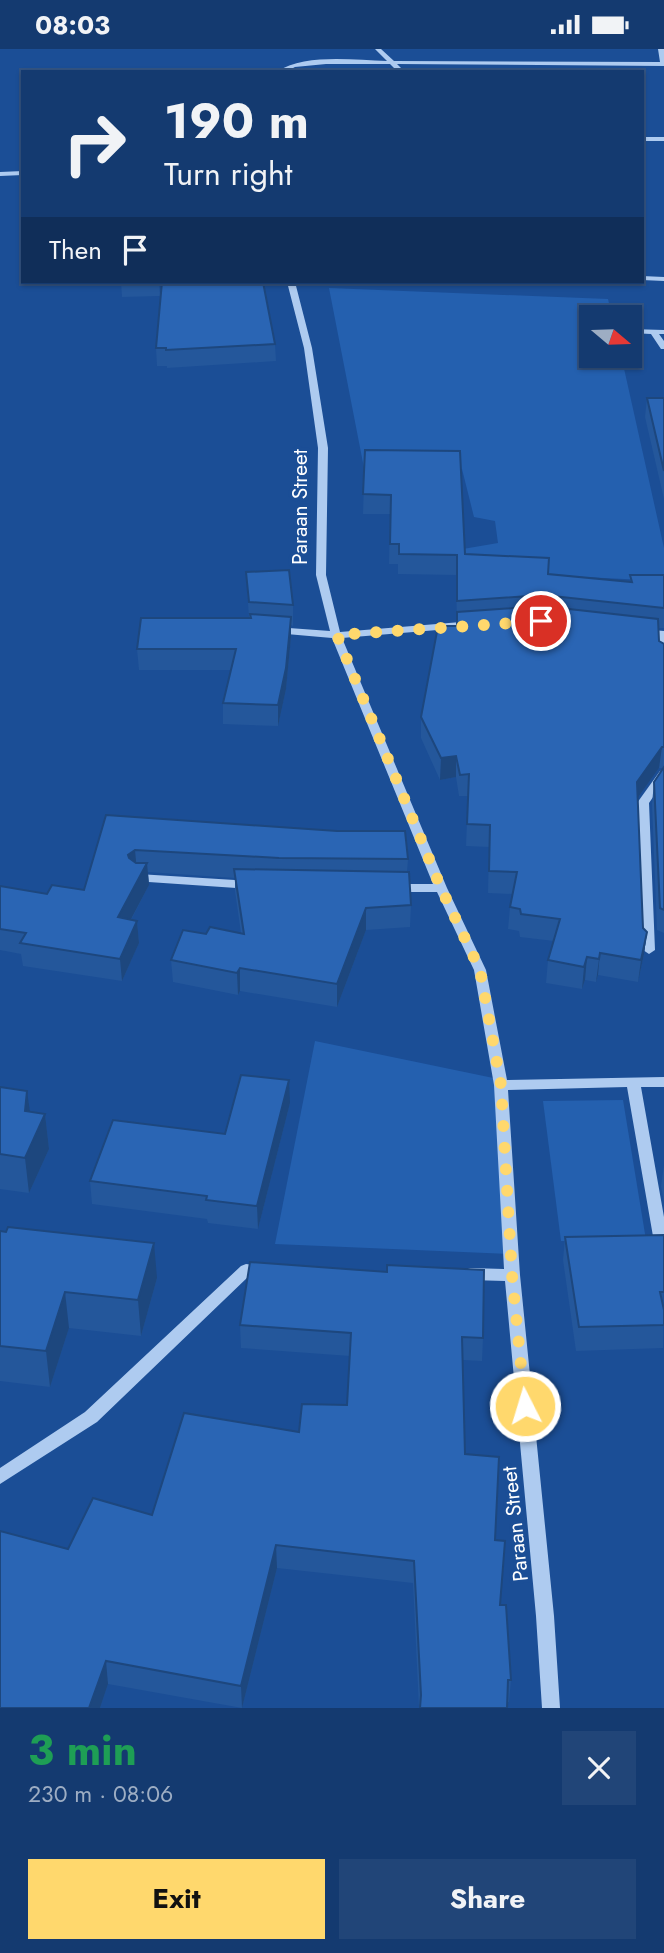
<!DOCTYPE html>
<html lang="en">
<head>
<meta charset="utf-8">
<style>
  :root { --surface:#143a70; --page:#214578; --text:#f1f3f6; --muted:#9dadc3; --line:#335483; --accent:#ffd86d }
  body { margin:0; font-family:Jost,sans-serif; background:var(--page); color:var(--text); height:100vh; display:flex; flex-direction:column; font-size:26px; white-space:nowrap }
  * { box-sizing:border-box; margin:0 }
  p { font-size:23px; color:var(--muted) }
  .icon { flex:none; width:38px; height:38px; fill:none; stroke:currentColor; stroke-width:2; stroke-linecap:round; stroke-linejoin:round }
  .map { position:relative; height:1659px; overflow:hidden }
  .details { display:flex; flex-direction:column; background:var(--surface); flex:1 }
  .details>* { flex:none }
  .banner { position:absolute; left:21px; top:21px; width:623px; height:214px; border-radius:0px; box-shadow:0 2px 5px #0004,0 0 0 2px var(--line); background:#143a70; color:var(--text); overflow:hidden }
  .needle { width:46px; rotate:109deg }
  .controls { position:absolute; left:579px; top:256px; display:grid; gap:14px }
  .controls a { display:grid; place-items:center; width:63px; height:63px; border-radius:0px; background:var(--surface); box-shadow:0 2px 5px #0004,0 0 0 2px var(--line); font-size:35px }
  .pin { position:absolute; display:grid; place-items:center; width:60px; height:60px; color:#fff; margin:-30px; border:4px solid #fff; border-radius:50%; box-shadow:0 2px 7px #0007 }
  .me { position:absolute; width:77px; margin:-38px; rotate:355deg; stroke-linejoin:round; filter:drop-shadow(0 0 5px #0008) }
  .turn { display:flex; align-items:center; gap:24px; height:147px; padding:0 28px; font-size:32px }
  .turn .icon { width:91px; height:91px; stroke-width:2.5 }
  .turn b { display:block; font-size:49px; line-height:60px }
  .then { display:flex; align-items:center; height:66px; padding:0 28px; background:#0003; gap:14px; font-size:26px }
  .round { display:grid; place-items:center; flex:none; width:74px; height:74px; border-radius:0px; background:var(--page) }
  .head { display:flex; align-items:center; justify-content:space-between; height:119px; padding:0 28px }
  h1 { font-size:42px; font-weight:700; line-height:52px; color:#1e9e55 }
  .action { display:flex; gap:14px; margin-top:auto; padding:14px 28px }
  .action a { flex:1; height:80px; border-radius:0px; background:var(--accent); color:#111; font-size:28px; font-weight:700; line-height:80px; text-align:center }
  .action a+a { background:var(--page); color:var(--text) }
  .status { display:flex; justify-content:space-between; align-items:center; height:49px; padding:0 35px; background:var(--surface); direction:ltr }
  .status svg { height:19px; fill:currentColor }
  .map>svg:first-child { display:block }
</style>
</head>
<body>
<div class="status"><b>08:03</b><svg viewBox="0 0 49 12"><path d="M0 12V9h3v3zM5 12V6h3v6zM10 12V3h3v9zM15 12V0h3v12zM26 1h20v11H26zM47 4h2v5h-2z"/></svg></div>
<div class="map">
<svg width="664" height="1659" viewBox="0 0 664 1659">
  <rect width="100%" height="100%" fill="#1b4e96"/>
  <g fill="#2460af">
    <path d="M329,239L608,250L612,268H592V306H621L664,499V532L460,522L457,501L498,494L495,472L474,468L462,420L364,419Z"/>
    <path d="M315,992L503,1031L511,1205L275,1195Z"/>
    <path d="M623,1051L646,1191L561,1192L543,1052Z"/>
  </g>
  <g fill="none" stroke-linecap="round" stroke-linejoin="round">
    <g fill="#aecbf0" fill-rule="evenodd">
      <path d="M375,0H381L394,12L660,13L658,0H664V17L397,15L405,23H398L390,15H326L295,18L285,23H276C306,4 352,11 387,12Z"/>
      <rect x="642" y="88" width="22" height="4"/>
      <path d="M23,122V126L0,127V123Z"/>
      <path d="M642,227L664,228V232L642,231Z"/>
      <path d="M287,233H295L312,299L328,399L326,526L340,583L473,572L478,575L473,578L342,589L447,839L486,921L507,1031L664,1028V1038H641L664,1168V1198L656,1197L654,1193L627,1038L508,1041L520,1226L554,1567L560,1659H542L536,1567L505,1232L470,1231L465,1229L462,1225L465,1221L470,1219L504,1220L494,1036L474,921L437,843H396L390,839L396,835H433L332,589L275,584L270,581L275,578L330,582L316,526L318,399L304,299Z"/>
      <path d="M630,280L664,281V285H659L664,292V300H661L651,285L630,284Z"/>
      <path d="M641,580L664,582V615L659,612L658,588L637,585V581Z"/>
      <path d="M664,721V732L649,754L655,901L649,905L643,901L637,754L660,722Z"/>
      <path d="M138,825L251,832L257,836L251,840L134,832L132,829Z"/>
      <path d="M246,1215L268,1218L271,1222L268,1226L249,1227L97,1373L0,1435V1419L85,1363L241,1217Z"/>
    </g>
  </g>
  <g fill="#24579b">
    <path d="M121,233H159L160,247L122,248Z"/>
    <path d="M275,295L276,312L167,319V317H157L156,299Z"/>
    <path d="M647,349H664V450L645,368Z"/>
    <path d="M365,401L465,505L548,525L630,532V526H664V579H658L659,592L664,595V884L657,881L652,755L654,733L664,719H659L637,750L643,879L647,883L644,905L638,933L598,926L596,933L585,931L582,940L546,934L548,911L554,892L520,888L519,882L508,880L510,858L513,845L488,844L489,798L466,797L468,747H459L456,728L440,731L421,689V668L457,577L456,526L398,525V515H389L390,465H363Z"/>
    <path d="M246,523L293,556V577L291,576V588L286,640L278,677L223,675V654L231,621H139L137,600L249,569Z"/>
    <path d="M106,766L408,810L407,823L411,856L410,878L366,881L337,958L240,942L238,946L173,933L171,911L206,885L241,884L235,842V829L148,823L149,836L131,871L137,872L139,894L122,932L23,917L21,905L0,901V837L47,845L84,841Z"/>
    <path d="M0,1038L30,1063L45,1065L49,1100L29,1144L0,1140Z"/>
    <path d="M290,1054L258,1180L208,1174L207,1170L92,1155L90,1132L225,1085Z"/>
    <path d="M664,1116V1153L661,1137Z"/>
    <path d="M0,1182L157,1229L141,1287L69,1279L50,1338L0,1332Z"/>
    <path d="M664,1186L663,1299L576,1302L563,1211L565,1188Z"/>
    <path d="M240,1276L483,1289L482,1312L463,1311L465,1405L495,1491L500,1556L511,1631L509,1653H507V1659H419L413,1534L277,1519L242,1659L108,1635L100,1659H0L68,1500L152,1466L347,1356L350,1307L241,1299Z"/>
  </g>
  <g fill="#1d477e">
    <path d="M291,568V588L286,640L278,677V656Z"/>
    <path d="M662,698L659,719L634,754L637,733Z"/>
    <path d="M456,707V728L440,731L441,709Z"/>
    <path d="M135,801L137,823L128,806Z"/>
    <path d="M147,814L149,836L120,891L118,868Z"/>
    <path d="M366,859V881L337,958V935Z"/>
    <path d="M137,872L139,894L122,932L120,910Z"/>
    <path d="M647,883L644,905L638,933L641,911Z"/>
    <path d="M600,904L598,926L596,933L599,910Z"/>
    <path d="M587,908L585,931L582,940L584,918Z"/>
    <path d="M240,919V942L238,946L237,924Z"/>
    <path d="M289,1031L290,1054L258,1180L257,1157Z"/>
    <path d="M27,1042L32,1077L25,1062Z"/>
    <path d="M45,1065L49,1100L29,1144L25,1109Z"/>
    <path d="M154,1194L157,1229L141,1287L138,1251Z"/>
    <path d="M65,1243L69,1279L50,1338L46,1302Z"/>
    <path d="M276,1496L277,1519L242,1659L241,1637Z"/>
    <path d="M106,1612L108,1635L100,1659H89Z"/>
  </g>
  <g fill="#2a65b4" stroke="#1d477e" stroke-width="2">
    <path d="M162,233H263L275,295L166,301V299H156Z"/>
    <path d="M647,349H664V422Z"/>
    <path d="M365,401L460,402L465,505L549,509L548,525L632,533L630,526H664V559L543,546L457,552V506L399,505V495H390L391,446L363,445Z"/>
    <path d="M289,521L293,556L249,553L246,523Z"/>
    <path d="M542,557L658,570L659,592L664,595V698H662L637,733L643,879L647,883L641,911L600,904L599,910L587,908L584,918L548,911L560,870L521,865L520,860L510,858L517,823L489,822L490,776L467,775L469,725L460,726L456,707L441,709L421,668L438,577H457V563Z"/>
    <path d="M250,565L291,568L286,619L278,656L223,654L236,600H137L141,569H251Z"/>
    <path d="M664,718V861L660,859L654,733Z"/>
    <path d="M106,766L337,782H405L408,810L279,809L135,801L128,806L129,809L136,814H147L118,868L137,872L120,910L20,894L26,884L0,880V837L47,845L52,836L84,841Z"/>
    <path d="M234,820L409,823L411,856L366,859L337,935L240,919L237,924L171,911L183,881L206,885L210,878L244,885Z"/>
    <path d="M241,1026L289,1031L257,1157L206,1151L207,1147L90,1132L113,1071L225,1085Z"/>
    <path d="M0,1038L27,1042L25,1062L45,1065L25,1109L0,1105Z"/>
    <path d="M8,1178L154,1194L138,1251L65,1243L46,1302L0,1297V1182L6,1183Z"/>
    <path d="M664,1186V1243H660L664,1261V1276L579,1278L565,1188Z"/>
    <path d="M250,1213L387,1223V1216L484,1221L483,1289L462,1288L465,1405L499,1408L495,1491L505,1492L500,1556H506L511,1631H508L507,1659H420L421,1646L414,1512L276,1496L241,1637L106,1612L89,1659H0V1482L68,1500L93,1449L152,1466L184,1364L299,1383L302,1355L347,1356L351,1284L240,1276Z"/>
  </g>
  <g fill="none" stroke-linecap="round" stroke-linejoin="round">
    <path stroke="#ffd86d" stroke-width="12" stroke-dasharray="0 21.6" d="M525,1357L512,1226L501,1036L480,921L441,839L337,586L541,572"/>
  </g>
  <g text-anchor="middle" stroke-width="7" stroke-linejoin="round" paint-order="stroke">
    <g font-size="21" fill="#fff" stroke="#1b4e96">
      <text transform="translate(300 458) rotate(-90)" y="7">Paraan Street</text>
      <text transform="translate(515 1475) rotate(-96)" y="7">Paraan Street</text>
    </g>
  </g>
</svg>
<div class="controls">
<a><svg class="needle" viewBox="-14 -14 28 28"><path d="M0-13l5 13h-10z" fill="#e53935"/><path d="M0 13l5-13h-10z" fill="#9dadc3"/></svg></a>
</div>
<div class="pin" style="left:541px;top:572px;background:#d93025"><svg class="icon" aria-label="arrive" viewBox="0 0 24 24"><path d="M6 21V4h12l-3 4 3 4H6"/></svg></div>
<svg class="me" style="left:525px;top:1357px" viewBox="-20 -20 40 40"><circle r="17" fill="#ffd86d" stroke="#fff" stroke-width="3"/><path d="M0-11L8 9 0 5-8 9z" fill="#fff"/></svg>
<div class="banner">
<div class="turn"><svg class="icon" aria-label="right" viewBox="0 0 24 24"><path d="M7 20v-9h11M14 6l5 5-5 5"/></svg><div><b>190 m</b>Turn right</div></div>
<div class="then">Then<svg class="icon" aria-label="arrive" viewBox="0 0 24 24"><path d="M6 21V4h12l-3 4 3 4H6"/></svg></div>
</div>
</div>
<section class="details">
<div class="head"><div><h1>3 min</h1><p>230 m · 08:06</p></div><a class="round"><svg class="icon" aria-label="close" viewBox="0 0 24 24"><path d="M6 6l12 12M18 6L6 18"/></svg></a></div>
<div class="action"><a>Exit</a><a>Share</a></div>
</section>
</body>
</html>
